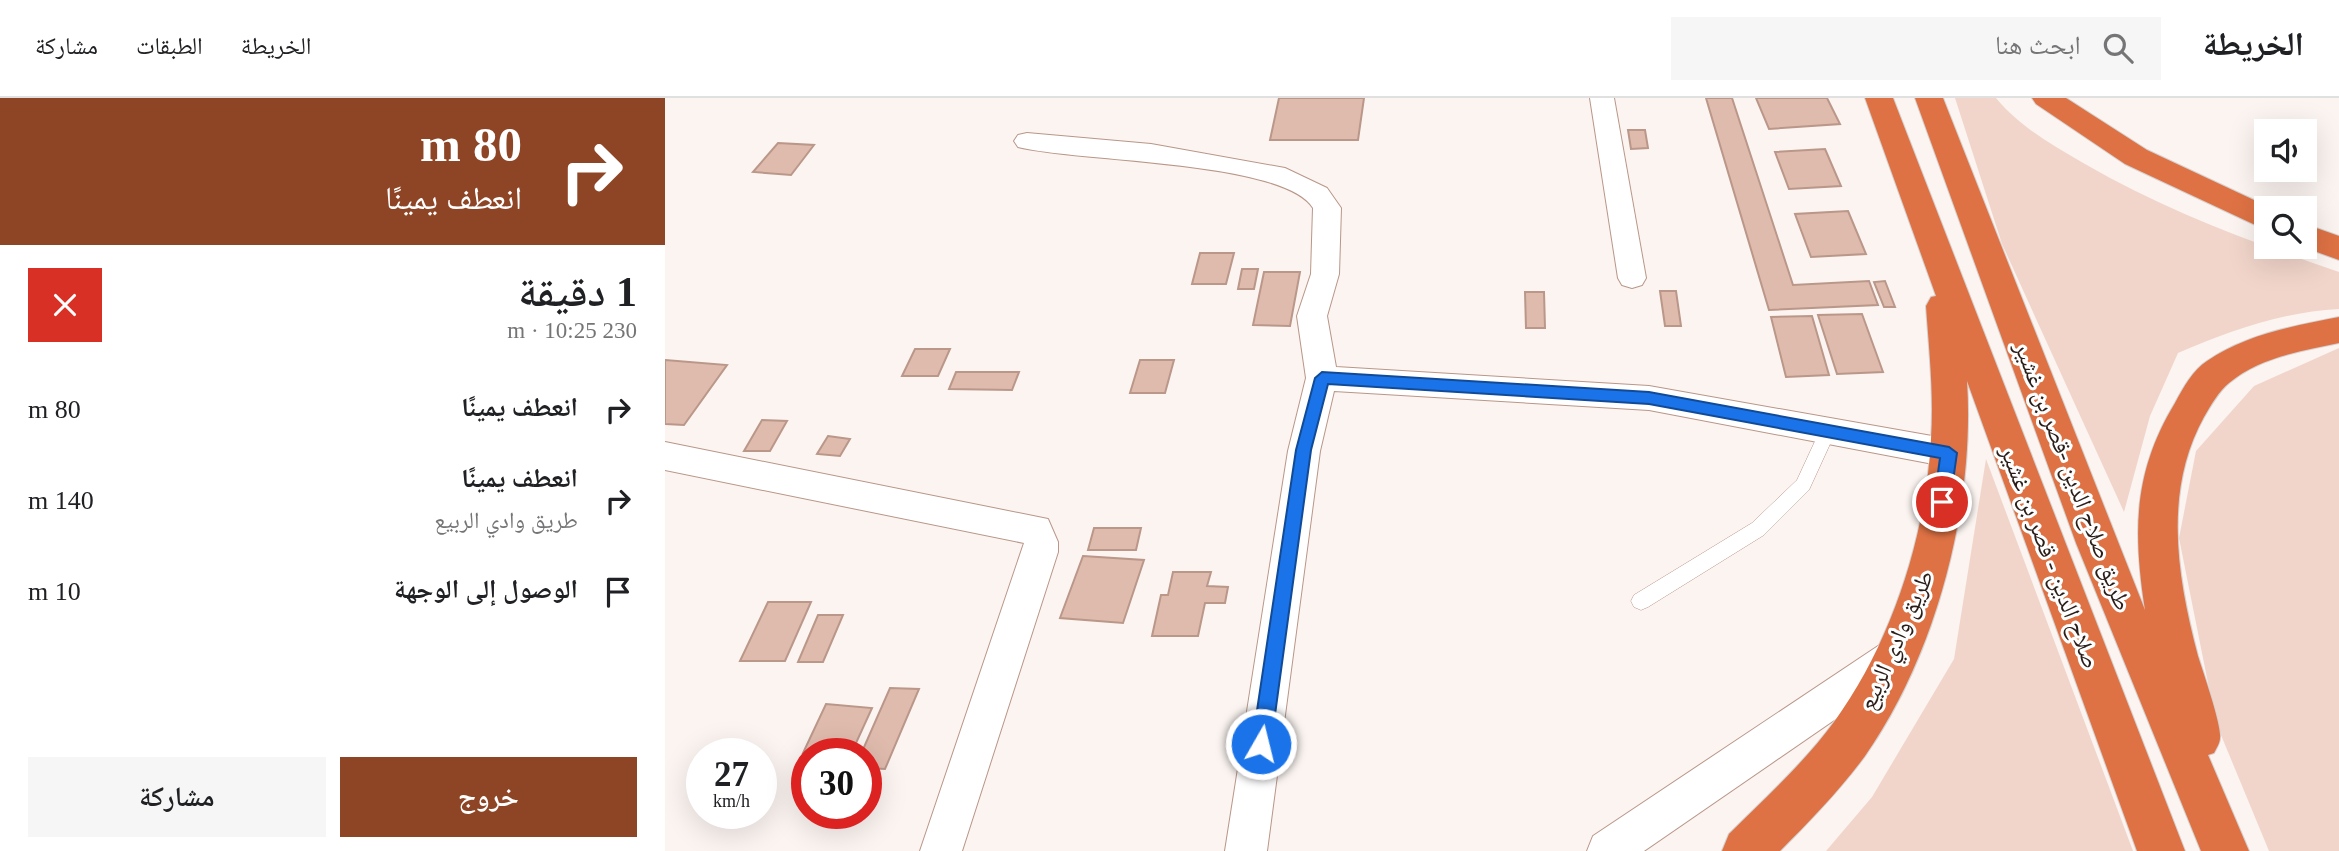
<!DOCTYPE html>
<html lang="ar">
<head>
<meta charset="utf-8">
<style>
  :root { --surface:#fff; --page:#f6f6f6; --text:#202124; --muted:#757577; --line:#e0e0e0; --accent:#8e4526 }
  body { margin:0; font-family:"Times New Roman","Noto Naskh Arabic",serif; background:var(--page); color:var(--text); direction:rtl; height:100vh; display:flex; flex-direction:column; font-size:26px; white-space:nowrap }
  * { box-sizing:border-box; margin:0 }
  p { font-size:23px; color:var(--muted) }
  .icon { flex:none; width:38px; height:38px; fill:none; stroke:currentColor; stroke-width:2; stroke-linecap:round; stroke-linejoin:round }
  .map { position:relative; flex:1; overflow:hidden; direction:ltr }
  .drawer { display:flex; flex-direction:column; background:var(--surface); width:665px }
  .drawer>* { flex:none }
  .hud { background:#8e4526; color:#fff; overflow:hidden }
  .controls { position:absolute; left:1589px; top:21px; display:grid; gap:14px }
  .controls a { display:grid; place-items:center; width:63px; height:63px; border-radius:0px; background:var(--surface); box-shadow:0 7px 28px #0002; font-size:35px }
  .speed { position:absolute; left:21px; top:640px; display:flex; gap:14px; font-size:35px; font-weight:700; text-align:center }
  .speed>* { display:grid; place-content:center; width:91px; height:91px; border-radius:50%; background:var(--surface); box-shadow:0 7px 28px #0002; line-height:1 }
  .speed small { font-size:18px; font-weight:400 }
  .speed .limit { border:10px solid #d22; background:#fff; color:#111 }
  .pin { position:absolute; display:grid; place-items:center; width:60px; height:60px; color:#fff; margin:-30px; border:4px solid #fff; border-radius:50%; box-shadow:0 2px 7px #0007 }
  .me { position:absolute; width:77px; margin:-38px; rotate:8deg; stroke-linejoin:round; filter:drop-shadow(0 0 5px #0008) }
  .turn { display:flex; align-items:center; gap:24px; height:147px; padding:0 28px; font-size:32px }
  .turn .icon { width:91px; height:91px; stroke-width:2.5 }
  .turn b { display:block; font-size:49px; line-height:60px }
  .round { display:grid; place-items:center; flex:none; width:74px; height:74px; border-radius:0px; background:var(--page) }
  .summary { display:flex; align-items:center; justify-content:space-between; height:119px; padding:0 28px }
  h1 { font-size:42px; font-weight:600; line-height:52px }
  .primary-button { display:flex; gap:14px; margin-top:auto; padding:14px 28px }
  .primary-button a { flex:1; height:80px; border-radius:0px; background:var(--accent); color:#fff; font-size:28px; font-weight:600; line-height:80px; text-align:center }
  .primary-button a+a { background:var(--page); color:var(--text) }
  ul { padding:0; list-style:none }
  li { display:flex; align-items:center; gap:21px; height:91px; padding:0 28px }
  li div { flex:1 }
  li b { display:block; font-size:26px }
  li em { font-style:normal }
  header { display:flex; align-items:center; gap:42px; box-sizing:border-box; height:98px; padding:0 35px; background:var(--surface); border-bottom:2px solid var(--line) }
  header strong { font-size:33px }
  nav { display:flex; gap:38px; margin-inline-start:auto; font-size:24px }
  .search { width:490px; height:63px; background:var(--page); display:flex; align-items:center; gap:18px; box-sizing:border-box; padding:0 24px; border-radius:0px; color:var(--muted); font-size:26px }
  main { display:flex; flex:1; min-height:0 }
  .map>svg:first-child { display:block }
</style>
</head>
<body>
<header>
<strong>الخريطة</strong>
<div class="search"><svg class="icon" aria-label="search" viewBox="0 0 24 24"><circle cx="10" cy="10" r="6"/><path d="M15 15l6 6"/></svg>ابحث هنا</div>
<nav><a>الخريطة</a><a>الطبقات</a><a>مشاركة</a></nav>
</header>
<main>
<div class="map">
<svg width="1674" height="753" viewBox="0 0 1674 753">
  <rect width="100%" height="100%" fill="#fbf4f1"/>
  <g fill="#f1d5ca">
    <path d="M1290,0H1331C1355,29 1387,47 1420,66C1501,113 1586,144 1674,174V211C1617,214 1565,233 1513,255L1485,318L1459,414L1337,146Z"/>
    <path d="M1674,250V753H1604L1551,625L1514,440L1531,353L1589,288Z"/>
    <path d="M1321,361L1468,753H1161L1207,699L1289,561Z"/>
  </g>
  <g fill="#dfbbad" stroke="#ba9789" stroke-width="2">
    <path d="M614,0H699L693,42H605Z"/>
    <path d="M1041,0H1067L1128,187L1204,183L1213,207L1104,212Z"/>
    <path d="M1091,0H1162L1175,26L1104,31Z"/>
    <path d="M963,32H980L983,50L966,51Z"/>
    <path d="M113,45L149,47L126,77L88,74Z"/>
    <path d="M1160,51L1176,88L1124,91L1110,54Z"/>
    <path d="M1183,113L1201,156L1146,159L1130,116Z"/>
    <path d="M535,155H569L561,186H527Z"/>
    <path d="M577,171H593L589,191H573Z"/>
    <path d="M599,174H635L625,228L588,227Z"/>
    <path d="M1220,183L1230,209H1219L1209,184Z"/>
    <path d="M995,193H1011L1016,228H1000Z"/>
    <path d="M860,194H879L880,230H861Z"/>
    <path d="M1197,216L1218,274L1172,276L1153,217Z"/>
    <path d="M1147,218L1164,277L1121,279L1106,219Z"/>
    <path d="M250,251H285L273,278H237Z"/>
    <path d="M0,262L62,267L19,327L0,326Z"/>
    <path d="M475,262H509L500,295H465Z"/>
    <path d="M291,274H354L347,292L284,291Z"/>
    <path d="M97,322L122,323L105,353H79Z"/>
    <path d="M163,338L185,341L175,358L152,356Z"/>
    <path d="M429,430H476L471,452H423Z"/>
    <path d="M418,458L479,462L458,525L395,520Z"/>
    <path d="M508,474H546L542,488L563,489L560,505H540L533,538H487L496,497H503Z"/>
    <path d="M103,504H146L120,563H75Z"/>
    <path d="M153,517H178L158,564H133Z"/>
    <path d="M225,590L254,591L220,671L201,670V656H196Z"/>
    <path d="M161,606L207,610L186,656L138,655Z"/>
  </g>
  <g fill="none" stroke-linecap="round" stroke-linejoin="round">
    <defs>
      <path id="lane" d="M1163,326L1169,328L1171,333L1144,392L1099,437L983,509L976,512L969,509L966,503L969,497L1087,425L1132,382L1157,328Z"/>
      <g id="street">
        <path d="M925,0H949L981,180L977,187L967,190L957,187L953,180Z"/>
        <path d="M362,35L486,46L620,70L662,90L676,110L674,176L662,218L671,269L984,288L1284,341L1296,345L1300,355L1296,365L1284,369L984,312L669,293L655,353L602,753H560L623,353L641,280L632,218L646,176L648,110C618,62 410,64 353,49L349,43L353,37Z"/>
        <path d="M0,344L383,421L393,444V454L297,753H255L359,445L0,372Z"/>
        <path d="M1226,543L1239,548L1245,561L1239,574L979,753H922L928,738L1213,548Z"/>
      </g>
      <g id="highway">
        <path d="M1200,0H1228L1520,753H1472L1302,283C1310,407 1272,555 1200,658C1175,692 1145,723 1115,753H1057L1064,736C1100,700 1139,665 1169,624C1227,544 1261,438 1266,341C1269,296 1264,252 1261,208L1266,199L1271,198Z"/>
        <path d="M1250,0H1278L1480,512C1468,434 1468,374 1510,305C1518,290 1528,272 1542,263C1581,236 1629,228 1674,219V245C1637,253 1595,259 1564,285C1554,293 1546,307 1539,319C1498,393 1512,479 1533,558C1538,574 1557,628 1555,640C1555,645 1551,651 1549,655L1543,657L1584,753H1536L1411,445Z"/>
        <path d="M1367,0H1401L1482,52L1606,110H1601V132L1460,66L1371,6Z"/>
        <path d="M1640,126L1674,138V162L1638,149Z"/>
      </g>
    </defs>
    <use href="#lane" stroke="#b99688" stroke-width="1"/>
    <use href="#street" stroke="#b99688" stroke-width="2"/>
    <use href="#highway" stroke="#d5d2d1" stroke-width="2"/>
    <use href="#lane" fill="#fff" fill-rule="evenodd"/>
    <use href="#street" fill="#fff" fill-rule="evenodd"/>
    <use href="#highway" fill="#de7244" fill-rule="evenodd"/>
  </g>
  <path fill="#1a73e8" stroke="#114b97" stroke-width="2" d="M657,274L984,294L1284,349L1292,355L1285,404L1277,411L1269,404L1275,360L984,306L663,286L646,352L606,646L603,653L596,656L589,653L587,646L631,352L650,280Z"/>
  <g text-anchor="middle" stroke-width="6" stroke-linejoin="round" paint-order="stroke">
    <g font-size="24" fill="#2b1e18" stroke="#fff">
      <text transform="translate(1408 378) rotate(69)" y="8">طريق صلاح الدين -قصر بن غشير</text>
      <text transform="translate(1385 459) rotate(69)" y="8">صلاح الدين - قصر بن غشير</text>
      <text transform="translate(1231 542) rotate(-66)" y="8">طريق وادي الربيع</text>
    </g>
  </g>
</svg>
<div class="controls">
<a><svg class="icon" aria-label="sound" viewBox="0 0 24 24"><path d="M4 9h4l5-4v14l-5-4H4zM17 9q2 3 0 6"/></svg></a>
<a><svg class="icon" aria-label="search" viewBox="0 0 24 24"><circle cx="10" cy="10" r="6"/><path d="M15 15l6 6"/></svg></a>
</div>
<div class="speed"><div>27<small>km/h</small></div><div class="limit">30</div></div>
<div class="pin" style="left:1277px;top:404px;background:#d93025"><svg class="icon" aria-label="arrive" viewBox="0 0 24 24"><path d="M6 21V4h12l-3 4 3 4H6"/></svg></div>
<svg class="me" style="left:596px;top:646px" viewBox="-20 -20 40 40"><circle r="17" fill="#1a73e8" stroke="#fff" stroke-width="3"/><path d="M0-11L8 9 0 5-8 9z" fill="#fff"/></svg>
</div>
<section class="drawer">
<div class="hud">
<div class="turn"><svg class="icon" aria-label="right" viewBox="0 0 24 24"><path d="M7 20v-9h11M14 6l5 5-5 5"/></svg><div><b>80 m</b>انعطف يمينًا</div></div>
</div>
<div class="summary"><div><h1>1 دقيقة</h1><p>230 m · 10:25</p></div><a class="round" style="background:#d93025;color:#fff"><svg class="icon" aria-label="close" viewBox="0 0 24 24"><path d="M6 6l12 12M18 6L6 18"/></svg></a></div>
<ul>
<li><svg class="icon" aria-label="right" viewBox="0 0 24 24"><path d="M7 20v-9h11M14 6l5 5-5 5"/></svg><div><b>انعطف يمينًا</b></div><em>80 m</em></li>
<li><svg class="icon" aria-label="right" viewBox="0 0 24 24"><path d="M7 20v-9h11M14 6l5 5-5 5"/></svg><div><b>انعطف يمينًا</b><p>طريق وادي الربيع</p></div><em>140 m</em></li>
<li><svg class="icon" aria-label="arrive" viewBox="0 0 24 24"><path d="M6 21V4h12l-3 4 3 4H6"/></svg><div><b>الوصول إلى الوجهة</b></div><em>10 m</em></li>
</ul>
<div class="primary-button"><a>خروج</a><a>مشاركة</a></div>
</section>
</main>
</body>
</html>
